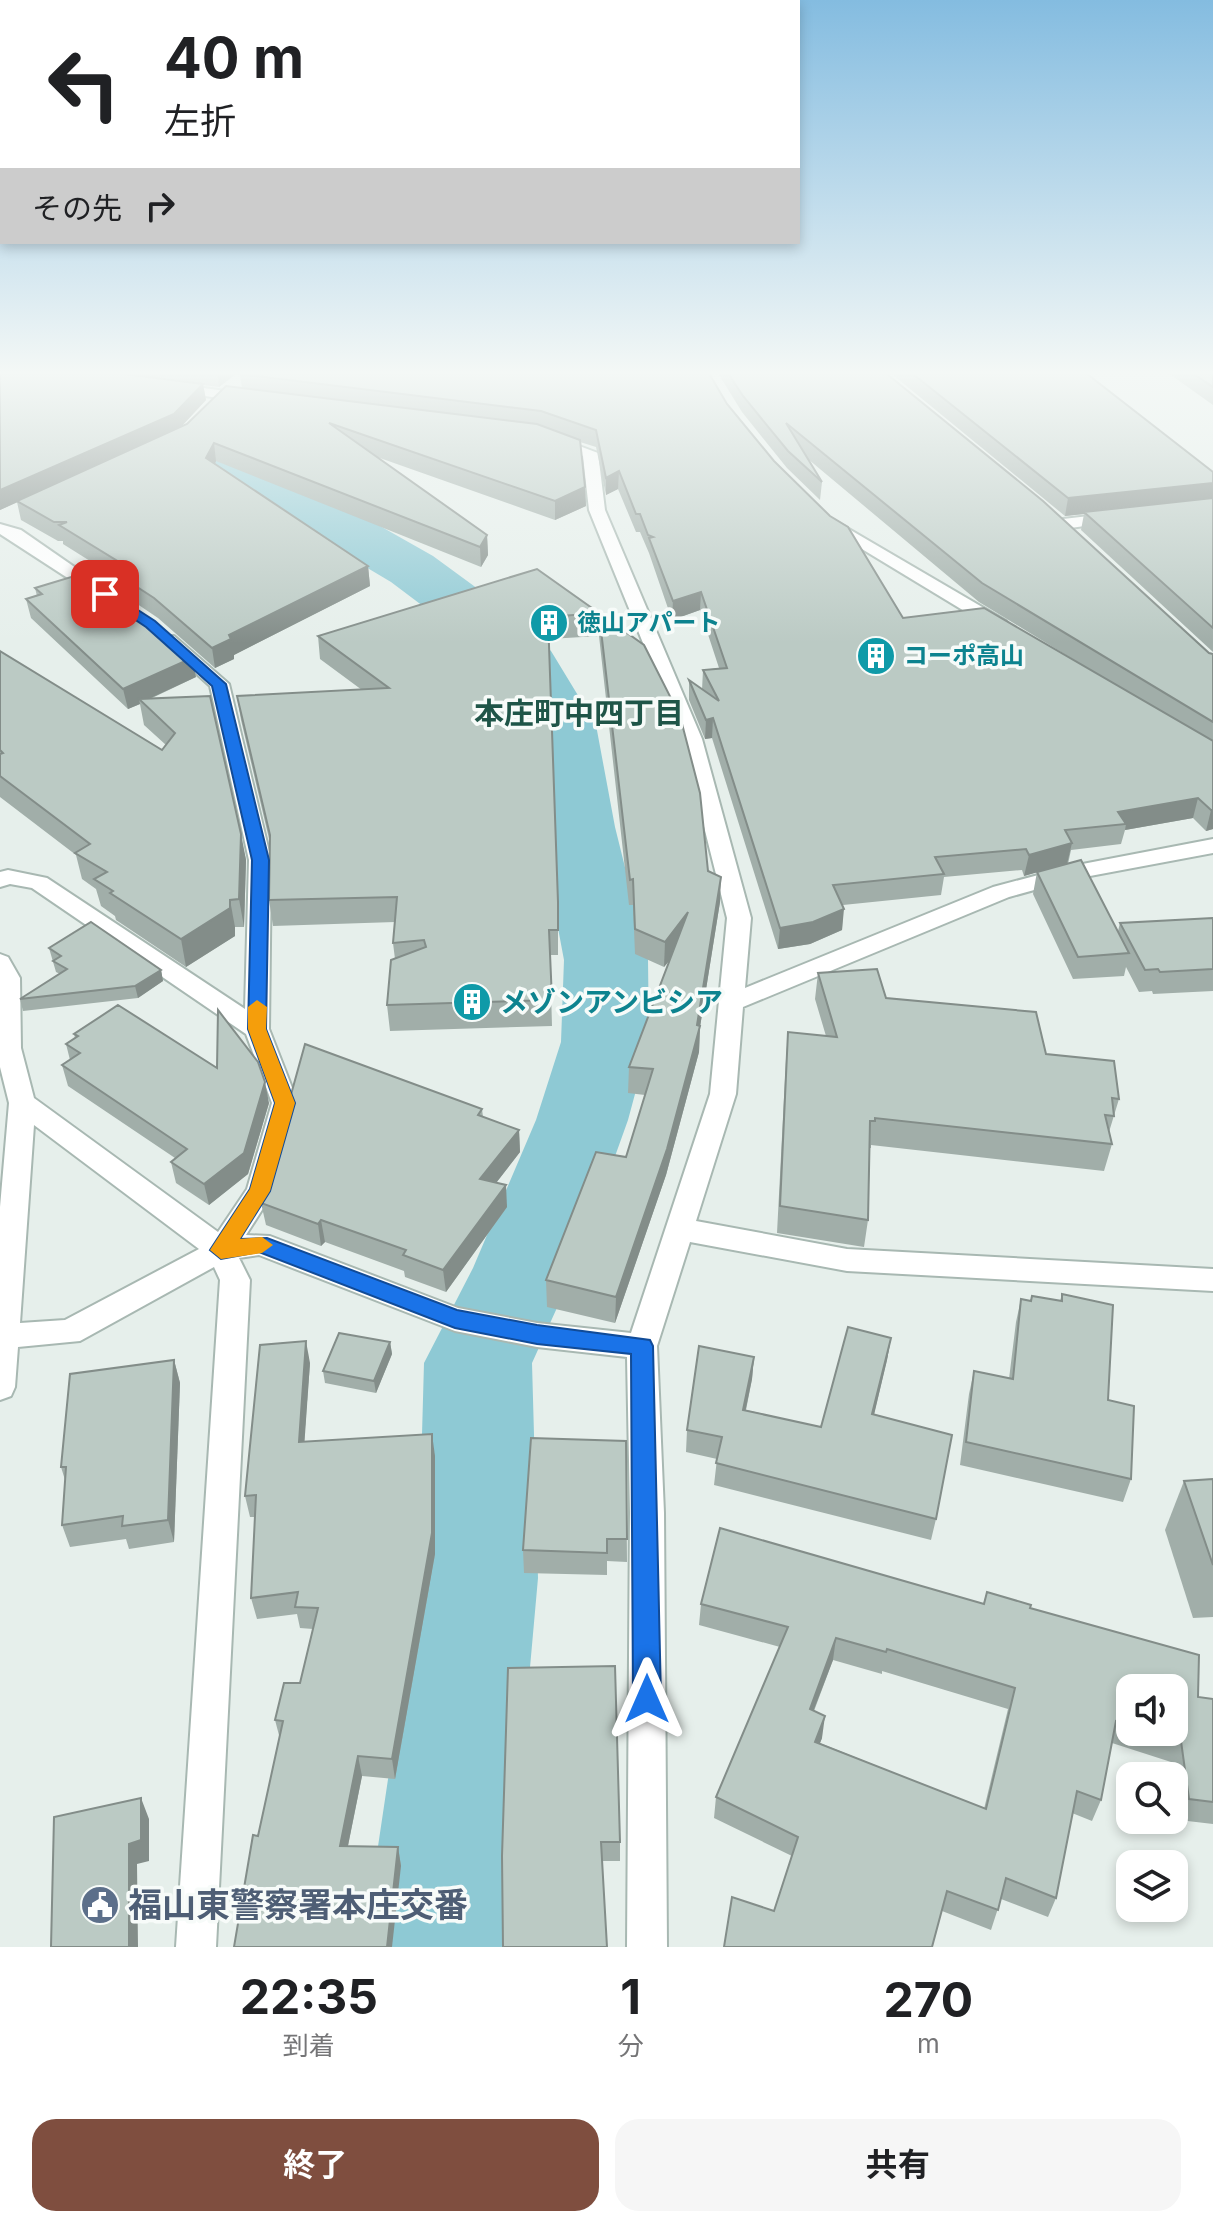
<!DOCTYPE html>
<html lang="ja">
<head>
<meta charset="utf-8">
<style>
  :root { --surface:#fff; --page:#f6f6f6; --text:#202124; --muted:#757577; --accent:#7f4e3f }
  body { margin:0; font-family:Inter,"Noto Sans JP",sans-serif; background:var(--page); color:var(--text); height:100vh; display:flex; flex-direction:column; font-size:30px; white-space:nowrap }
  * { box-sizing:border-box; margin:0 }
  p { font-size:26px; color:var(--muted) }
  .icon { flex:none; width:44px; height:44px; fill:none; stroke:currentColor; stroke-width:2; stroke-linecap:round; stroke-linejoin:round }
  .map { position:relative; height:1947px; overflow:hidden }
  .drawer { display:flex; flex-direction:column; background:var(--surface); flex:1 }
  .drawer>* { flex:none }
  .banner { position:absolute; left:0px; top:0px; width:800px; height:244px; box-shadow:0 4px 12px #0003; background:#fff; color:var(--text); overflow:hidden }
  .fabs { position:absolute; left:1116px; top:1674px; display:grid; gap:16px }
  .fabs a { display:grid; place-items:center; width:72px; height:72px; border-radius:16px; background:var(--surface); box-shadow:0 4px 12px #0003; font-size:40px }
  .pin { position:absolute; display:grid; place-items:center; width:68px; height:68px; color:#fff; margin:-34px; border-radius:16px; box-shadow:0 4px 12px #0006 }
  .me { position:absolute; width:88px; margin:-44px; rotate:0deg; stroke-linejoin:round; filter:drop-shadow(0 0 6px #0008) }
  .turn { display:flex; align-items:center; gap:28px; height:168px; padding:0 32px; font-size:36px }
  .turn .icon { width:104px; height:104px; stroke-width:2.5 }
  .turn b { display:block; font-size:56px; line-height:68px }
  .then { display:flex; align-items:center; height:76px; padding:0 32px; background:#0003; gap:16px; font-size:30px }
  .eta { display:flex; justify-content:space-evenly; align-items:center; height:136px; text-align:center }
  .eta b { font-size:48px; font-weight:700; line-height:56px }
  .action { display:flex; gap:16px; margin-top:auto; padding:16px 32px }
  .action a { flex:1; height:92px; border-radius:24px; background:var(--accent); color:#fff; font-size:32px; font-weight:700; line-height:92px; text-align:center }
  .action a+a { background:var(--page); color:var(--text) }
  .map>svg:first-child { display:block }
</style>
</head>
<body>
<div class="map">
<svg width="1213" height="1947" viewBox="0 0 1213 1947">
  <rect width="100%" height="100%" fill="#e6efeb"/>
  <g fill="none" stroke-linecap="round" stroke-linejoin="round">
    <path fill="#8ec9d4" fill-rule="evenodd" d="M0,385L90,400L151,424L320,492L433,556L504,608L551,651L596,725L615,827L648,960L649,1042L628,1120L575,1268L532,1363L538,1578L505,1947H363L418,1578L424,1363L473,1268L536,1120L561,1042L564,960L539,827L526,725L500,674L460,634L391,582L280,516L61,424L0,415Z"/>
    <defs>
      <g id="minor">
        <path d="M174,384L248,394L255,398L248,402L169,391L167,388Z"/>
        <path d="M550,435L598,453L605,510L702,739L751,918L745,988L993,887L1072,866L1213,839V853L1074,879L1009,897L743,1007L736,1094L696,1221L847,1249L1213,1269V1291L847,1271L690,1242L657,1346L664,1513L667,1947H627L630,1513L627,1357L537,1347L455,1331L259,1255L239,1258L250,1280L216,1947H176L220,1280L214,1267L80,1341L18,1347L15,1387L11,1396L0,1400V1207L9,1103L0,1067V954L8,957L20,978L21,1048L34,1098L218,1232L247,1189L272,1103L246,1034L32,888L10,884L0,887V872L8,870L47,878L245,1009L249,860L210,686L159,640L162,636H174L229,684L271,860L269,1029L298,1103L274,1191L246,1235L270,1236L458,1308L537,1323L631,1333L710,1094L727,918L682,739L589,510L583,456L545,442L543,439ZM34,1125L199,1249L65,1320L20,1323Z"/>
        <path d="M1115,513L1123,518L1121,521L1063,529L1055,524L1063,519Z"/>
        <path d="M830,518L1006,621L1009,625L1000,630L994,629L824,526L822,523Z"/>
        <path d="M0,524L21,530L112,593L103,598L97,597L0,534Z"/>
      </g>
    </defs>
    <use href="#minor" stroke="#a8b8b2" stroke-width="4"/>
    <use href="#minor" fill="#fff" fill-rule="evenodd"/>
  </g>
  <g fill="#a1aea9" fill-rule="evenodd">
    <path d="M0,370H241L219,387L203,385L206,400L181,427L242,388L240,374L727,404L903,618L1089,669L979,602L808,459L822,482L820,500L787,468L742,412L716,370H882L1209,653L1213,654V829L1206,831L1193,818L1125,830L1121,844L1071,850L1068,864L1118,931L1120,923L1213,918V991L1153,994L1152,991L1139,992L1126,967L1124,976L1073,979L1033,894L1037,872L1024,876L1022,870L944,877L941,895L843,905L842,930L810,944L778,949L712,738L705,739L689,700V680L702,690L703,670L719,668L700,610L672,620L649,553L640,532H636L618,489L606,495L596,447L580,442L585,487L586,506L555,520L377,457L487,535L488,555L481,567L216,461L215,464L368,566L370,586L234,655V659L215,668L158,618L109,585L106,571L63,544V541H58L21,520L17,502L0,510Z"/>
    <path d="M887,370H1082L1213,472V652L1081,530L1084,514L1065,516Z"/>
    <path d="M1164,370H1213V405Z"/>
    <path d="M537,569L644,645L708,871L720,902L700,1027L699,1052L666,1175L615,1323L547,1307L546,1280L626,1157L645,1095L628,1093L629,1067L670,960L664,967L635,954L633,905H629L599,636L549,639L558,928V955H550L552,1026L390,1031L387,1005L395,959L393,943L395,922L273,926L269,900L270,843L241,720L237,696L362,690L320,659L318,636Z"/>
    <path d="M35,588L196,677L150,699L210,696L246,860L244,927H235V936L186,967L116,920L115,916L101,906L96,889L82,879L76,855L0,797V651L162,750L166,745L144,725L140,704L128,709L31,618L26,599L37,596Z"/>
    <path d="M49,948L161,970L163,981L138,998L23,1011L20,999L60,974L56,972Z"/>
    <path d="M818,973L1046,1054L1119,1099L1109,1132L1112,1144L1104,1171L871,1145V1148H870L868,1220L864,1247L777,1233L786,1059L788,1032L826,1036L815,999Z"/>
    <path d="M74,1034L269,1103L248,1174L209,1205L176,1183L171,1162L175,1158L68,1086L62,1065L70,1060L66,1044L75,1038Z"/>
    <path d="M482,1109L483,1117L519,1130L520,1152L496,1183L507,1207L446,1292L405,1277L404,1271L325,1242L321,1246L266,1225L261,1203Z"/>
    <path d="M1062,1294L1108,1400L1131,1479L1123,1502L960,1465L969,1394L974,1371L1009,1379L1016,1322L1021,1299L1031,1301H1060Z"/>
    <path d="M891,1338L887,1360L874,1414L936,1519L931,1540L714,1485L717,1459L686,1452L687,1430L754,1357L752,1379L746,1410L821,1427Z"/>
    <path d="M390,1342L392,1354L376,1393L325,1383L323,1371Z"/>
    <path d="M174,1360L180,1383L174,1542L129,1549L126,1539L70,1547L62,1525L65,1480L61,1467Z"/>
    <path d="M310,1363L304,1442L435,1456V1554L395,1779L362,1776L348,1846L398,1847L401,1866L258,1836L280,1739L275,1720L300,1683L313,1629L300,1628L297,1614L257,1619L251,1598L255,1517H250L245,1496Z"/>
    <path d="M626,1441L627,1562L607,1561V1575L524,1573L523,1550Z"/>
    <path d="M1213,1479V1617L1193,1618L1165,1530L1184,1481Z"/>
    <path d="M987,1592L1030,1608L1198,1697L1213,1699V1824L1179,1820L1171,1762L1112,1743L1101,1800L1092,1821L1072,1813L1056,1898L1048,1917L1001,1899L991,1930L942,1911H774L792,1856L714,1818L716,1797L780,1647L699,1625L701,1604H983ZM833,1660L882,1674V1671L1008,1709L984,1809L820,1743L822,1738L814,1711ZM1130,1688L1174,1732H1130Z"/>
    <path d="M508,1668L620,1842V1861H602Z"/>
  </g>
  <g fill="#838d89">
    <path d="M218,370H241L219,387L217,371Z"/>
    <path d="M203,384L206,400L177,431L0,510V490Z"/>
    <path d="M214,443L216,461L209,476L206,458Z"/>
    <path d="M619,471L618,489L606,495V478Z"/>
    <path d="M1213,483V500L1065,516L1068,498Z"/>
    <path d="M585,487L586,506L555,520V501Z"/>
    <path d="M487,535L488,555L481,567L480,547Z"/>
    <path d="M368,566L370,586L234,655V659L215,668L212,648L229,635Z"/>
    <path d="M701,592L700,610L672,620L673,601Z"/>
    <path d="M192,658L196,677L142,702L139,699L140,704L128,709L123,689Z"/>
    <path d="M713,718L712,738L705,739L706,720Z"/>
    <path d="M1198,798L1193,818L1125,830L1126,824L1118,812Z"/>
    <path d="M1211,810H1213V829L1206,831Z"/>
    <path d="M241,834L246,860L244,927L239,899Z"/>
    <path d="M1072,843L1067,864L1024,876L1029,855Z"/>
    <path d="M721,877L720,902L700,1027L699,1052L666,1175L615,1323L616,1297L697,1025Z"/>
    <path d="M230,900L235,927V936L186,967L181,939Z"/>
    <path d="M844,909L842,930L810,944L778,949L780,928Z"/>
    <path d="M688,912V938L664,967L665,942Z"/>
    <path d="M161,970L163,981L138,998L135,986Z"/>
    <path d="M265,1082L269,1103L248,1174L209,1205L204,1184Z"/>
    <path d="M519,1130L520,1152L482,1201L480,1179Z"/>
    <path d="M506,1185L507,1207L446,1292L443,1270Z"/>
    <path d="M321,1220L325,1242L321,1246L318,1224Z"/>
    <path d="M891,1338L887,1360L869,1436L872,1414Z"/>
    <path d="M306,1341L310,1363L303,1463L299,1442Z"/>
    <path d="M390,1342L392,1354L376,1393L374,1381Z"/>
    <path d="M754,1357L752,1379L741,1432L743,1410Z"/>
    <path d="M174,1360L180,1383L174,1542L168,1520Z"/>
    <path d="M432,1434L435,1456V1554L395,1779L392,1759Z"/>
    <path d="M836,1638L833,1660L806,1730L810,1709Z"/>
    <path d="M825,1716L822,1738L812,1763L815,1742Z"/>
    <path d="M358,1756L362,1776L344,1865L340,1846Z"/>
    <path d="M141,1798L149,1819V1861L137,1864L138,1947H129V1844Z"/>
    <path d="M398,1847L401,1866L392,1947H387Z"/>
  </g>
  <g fill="#bbcac4" stroke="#838d89" stroke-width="2" fill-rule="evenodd">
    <path d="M0,370L100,371L203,384L174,414L0,490Z"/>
    <path d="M245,370H707L727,404L774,461L830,516L848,527L903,618L984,608L1213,741V810H1211L1198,798L1118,812L1126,824L1065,830L1072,843L1029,855L1026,849L935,857L944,874L833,885L844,909L813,922L780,928L713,718L706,720L689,680L719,701L703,670L727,668L701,592L673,601L649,538L653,537L648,535L640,514H636L619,471L606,478L596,430L541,411L240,374Z"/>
    <path d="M726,370H882L1043,501L1209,653L1213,654V722L982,583L786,423L822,482L788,451L743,396Z"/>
    <path d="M908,370H1082L1213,472V483L1068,498Z"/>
    <path d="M1188,370H1213V387Z"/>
    <path d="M226,386L537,424L580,440L585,487L555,501L329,423L487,535L480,547L214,443L206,458L368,566L229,635L231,639L212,648L154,598L105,566L119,562L59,525L67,522H54L17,501L187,424Z"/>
    <path d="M1213,498V628L1084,512Z"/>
    <path d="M537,569L644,645L680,716L700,793L708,871L721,877L697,1025L700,1026L667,1149L616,1297L546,1280L596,1152L626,1157L653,1069L629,1067L688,912L665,942L635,929L633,879L630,880L599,613L548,617L558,902V930H549L552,1000L387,1005L391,960L426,947L424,940L393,943L397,897L269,900L270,835L237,696L389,688L318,636Z"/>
    <path d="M81,574L138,611L192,658L123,689L26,599L42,594L35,588Z"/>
    <path d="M0,651L162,750L175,733L139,699L210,696L241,834L239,899L230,900V908L181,939L110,893L113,891L94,879L107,872L75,853L90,844L0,776V754L3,753L0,750Z"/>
    <path d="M1081,860L1129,953L1078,957L1037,872Z"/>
    <path d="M1213,918V969L1160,972L1158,969L1145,970L1120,923Z"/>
    <path d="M91,922L161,970L135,986L20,999L67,969L53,961L61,956L49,948Z"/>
    <path d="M877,969L886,998L1036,1012L1046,1054L1114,1061L1119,1099L1112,1098L1114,1116L1105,1115L1112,1144L875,1118V1121H870L868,1220L780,1206L788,1032L837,1037L818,973Z"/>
    <path d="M118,1005L217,1068L218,1010L258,1062L265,1082L244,1153L204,1184L171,1162L187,1149L62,1065L80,1053L66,1044L78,1036L74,1034Z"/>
    <path d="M305,1044L482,1109L478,1115L519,1130L480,1179L506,1185L443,1270L403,1255L406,1250L321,1220L318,1224L261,1203Z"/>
    <path d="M1062,1294L1113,1305L1108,1400L1134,1406L1131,1479L966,1442L974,1371L1013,1379L1021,1299L1031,1301L1032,1296L1062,1301Z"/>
    <path d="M848,1327L891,1338L872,1414L952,1435L936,1519L716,1463L722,1437L687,1430L699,1346L754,1357L743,1410L821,1427Z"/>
    <path d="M339,1333L390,1342L374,1381L323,1371Z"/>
    <path d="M306,1341L299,1442L432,1434V1533L392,1759L358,1756L340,1846L398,1847L387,1947H234L253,1835L258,1836L283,1721L275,1720L284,1683H300L318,1608L295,1607L298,1592L251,1598L256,1495L245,1496L260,1345Z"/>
    <path d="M174,1360L168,1520L122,1526L123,1516L62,1525L66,1467H61L70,1374Z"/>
    <path d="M531,1438L626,1441L627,1539H607V1553L523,1550Z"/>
    <path d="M1213,1479V1565L1184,1481Z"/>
    <path d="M720,1528L984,1604L987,1592L1031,1605L1030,1608L1199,1655L1198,1697L1213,1699V1802L1189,1799L1181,1741L1152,1732H1174V1688H1130V1725L1116,1721L1101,1800L1077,1791L1056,1898L1006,1878L998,1910L947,1891L932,1947H724L732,1897L774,1911L798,1837L716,1797L788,1627L701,1604ZM836,1638L886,1652L887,1649L1015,1688L986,1809L815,1742L825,1716L810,1709Z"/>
    <path d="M615,1666L620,1842H601L607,1947H503L502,1856L508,1668Z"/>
    <path d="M141,1798V1840L129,1844V1947H51L54,1817Z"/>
  </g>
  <linearGradient id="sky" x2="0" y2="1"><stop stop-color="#84bce0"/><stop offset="0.58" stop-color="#f4f8f6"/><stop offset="1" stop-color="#f4f8f6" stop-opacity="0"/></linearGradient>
  <rect width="1213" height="643" fill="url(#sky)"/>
  <path fill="#1a73e8" stroke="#114b97" stroke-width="2" d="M101,592H110L155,621L226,684L269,860L266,1029L295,1103L270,1191L240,1239L267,1238L457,1310L537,1325L650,1340L653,1346L661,1699L657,1708L647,1712L637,1708L633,1699L631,1354L537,1344L455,1328L259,1252L221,1259L210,1250L250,1189L275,1103L248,1029L252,860L212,686L146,627L101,597Z"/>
  <path fill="#f59e0b" d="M257,1000L267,1007L266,1029L295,1103L270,1191L240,1239L262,1237L273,1245L262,1253L221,1259L210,1250L250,1189L275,1103L248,1029V1007Z"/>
  <defs>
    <symbol id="building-disc" viewBox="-11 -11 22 22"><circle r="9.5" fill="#0f9aa8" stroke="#f7fbf9"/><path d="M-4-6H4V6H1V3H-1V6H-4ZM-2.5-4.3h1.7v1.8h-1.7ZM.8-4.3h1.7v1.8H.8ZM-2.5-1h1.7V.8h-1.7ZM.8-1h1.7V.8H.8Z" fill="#fff"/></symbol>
    <symbol id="civic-disc" viewBox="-11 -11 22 22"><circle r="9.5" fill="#5c6f8a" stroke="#f7fbf9"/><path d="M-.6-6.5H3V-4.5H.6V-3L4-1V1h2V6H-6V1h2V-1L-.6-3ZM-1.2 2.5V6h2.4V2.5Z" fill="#fff"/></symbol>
  </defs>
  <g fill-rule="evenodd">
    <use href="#building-disc" x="527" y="601" width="44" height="44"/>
    <use href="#building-disc" x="854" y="634" width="44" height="44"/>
    <use href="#building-disc" x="450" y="980" width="44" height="44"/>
    <use href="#civic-disc" x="78" y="1883" width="44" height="44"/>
  </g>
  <g text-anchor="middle" stroke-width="7" stroke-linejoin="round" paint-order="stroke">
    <g font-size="24" font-weight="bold" fill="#0d838f" stroke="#f7fbf9" text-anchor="start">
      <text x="577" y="631">徳山アパート</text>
      <text x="904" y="664">コーポ高山</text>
    </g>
    <g font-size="28" font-weight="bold" fill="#0d838f" stroke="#f7fbf9" text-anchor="start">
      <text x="500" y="1012">メゾンアンビシア</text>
    </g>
    <g font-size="30" font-weight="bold" fill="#1f5548" stroke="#f7fbf9">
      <text x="579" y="724">本庄町中四丁目</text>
    </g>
    <g font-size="34" font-weight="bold" fill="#4e5e75" stroke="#f7fbf9" text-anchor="start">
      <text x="128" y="1917">福山東警察署本庄交番</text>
    </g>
  </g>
</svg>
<div class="fabs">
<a><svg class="icon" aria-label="sound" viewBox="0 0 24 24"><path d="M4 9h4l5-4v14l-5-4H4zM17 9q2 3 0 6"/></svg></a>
<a><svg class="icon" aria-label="search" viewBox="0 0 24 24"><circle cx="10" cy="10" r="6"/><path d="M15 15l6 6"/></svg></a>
<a><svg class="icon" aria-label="layers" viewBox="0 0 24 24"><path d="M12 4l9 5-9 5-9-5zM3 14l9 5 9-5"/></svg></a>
</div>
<div class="pin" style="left:105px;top:594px;background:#d93025"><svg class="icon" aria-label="arrive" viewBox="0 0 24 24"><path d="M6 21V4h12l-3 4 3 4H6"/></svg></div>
<svg class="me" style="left:647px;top:1699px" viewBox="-20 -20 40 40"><path d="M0-17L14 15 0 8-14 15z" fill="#1a73e8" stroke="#fff" stroke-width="4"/></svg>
<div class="banner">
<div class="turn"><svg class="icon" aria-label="left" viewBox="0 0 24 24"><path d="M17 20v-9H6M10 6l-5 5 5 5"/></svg><div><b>40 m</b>左折</div></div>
<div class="then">その先<svg class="icon" aria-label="right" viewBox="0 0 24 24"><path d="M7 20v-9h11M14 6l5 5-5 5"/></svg></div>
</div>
</div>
<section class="drawer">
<div class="eta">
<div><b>22:35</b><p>到着</p></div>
<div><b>1</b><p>分</p></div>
<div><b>270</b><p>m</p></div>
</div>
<div class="action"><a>終了</a><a>共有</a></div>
</section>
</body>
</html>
